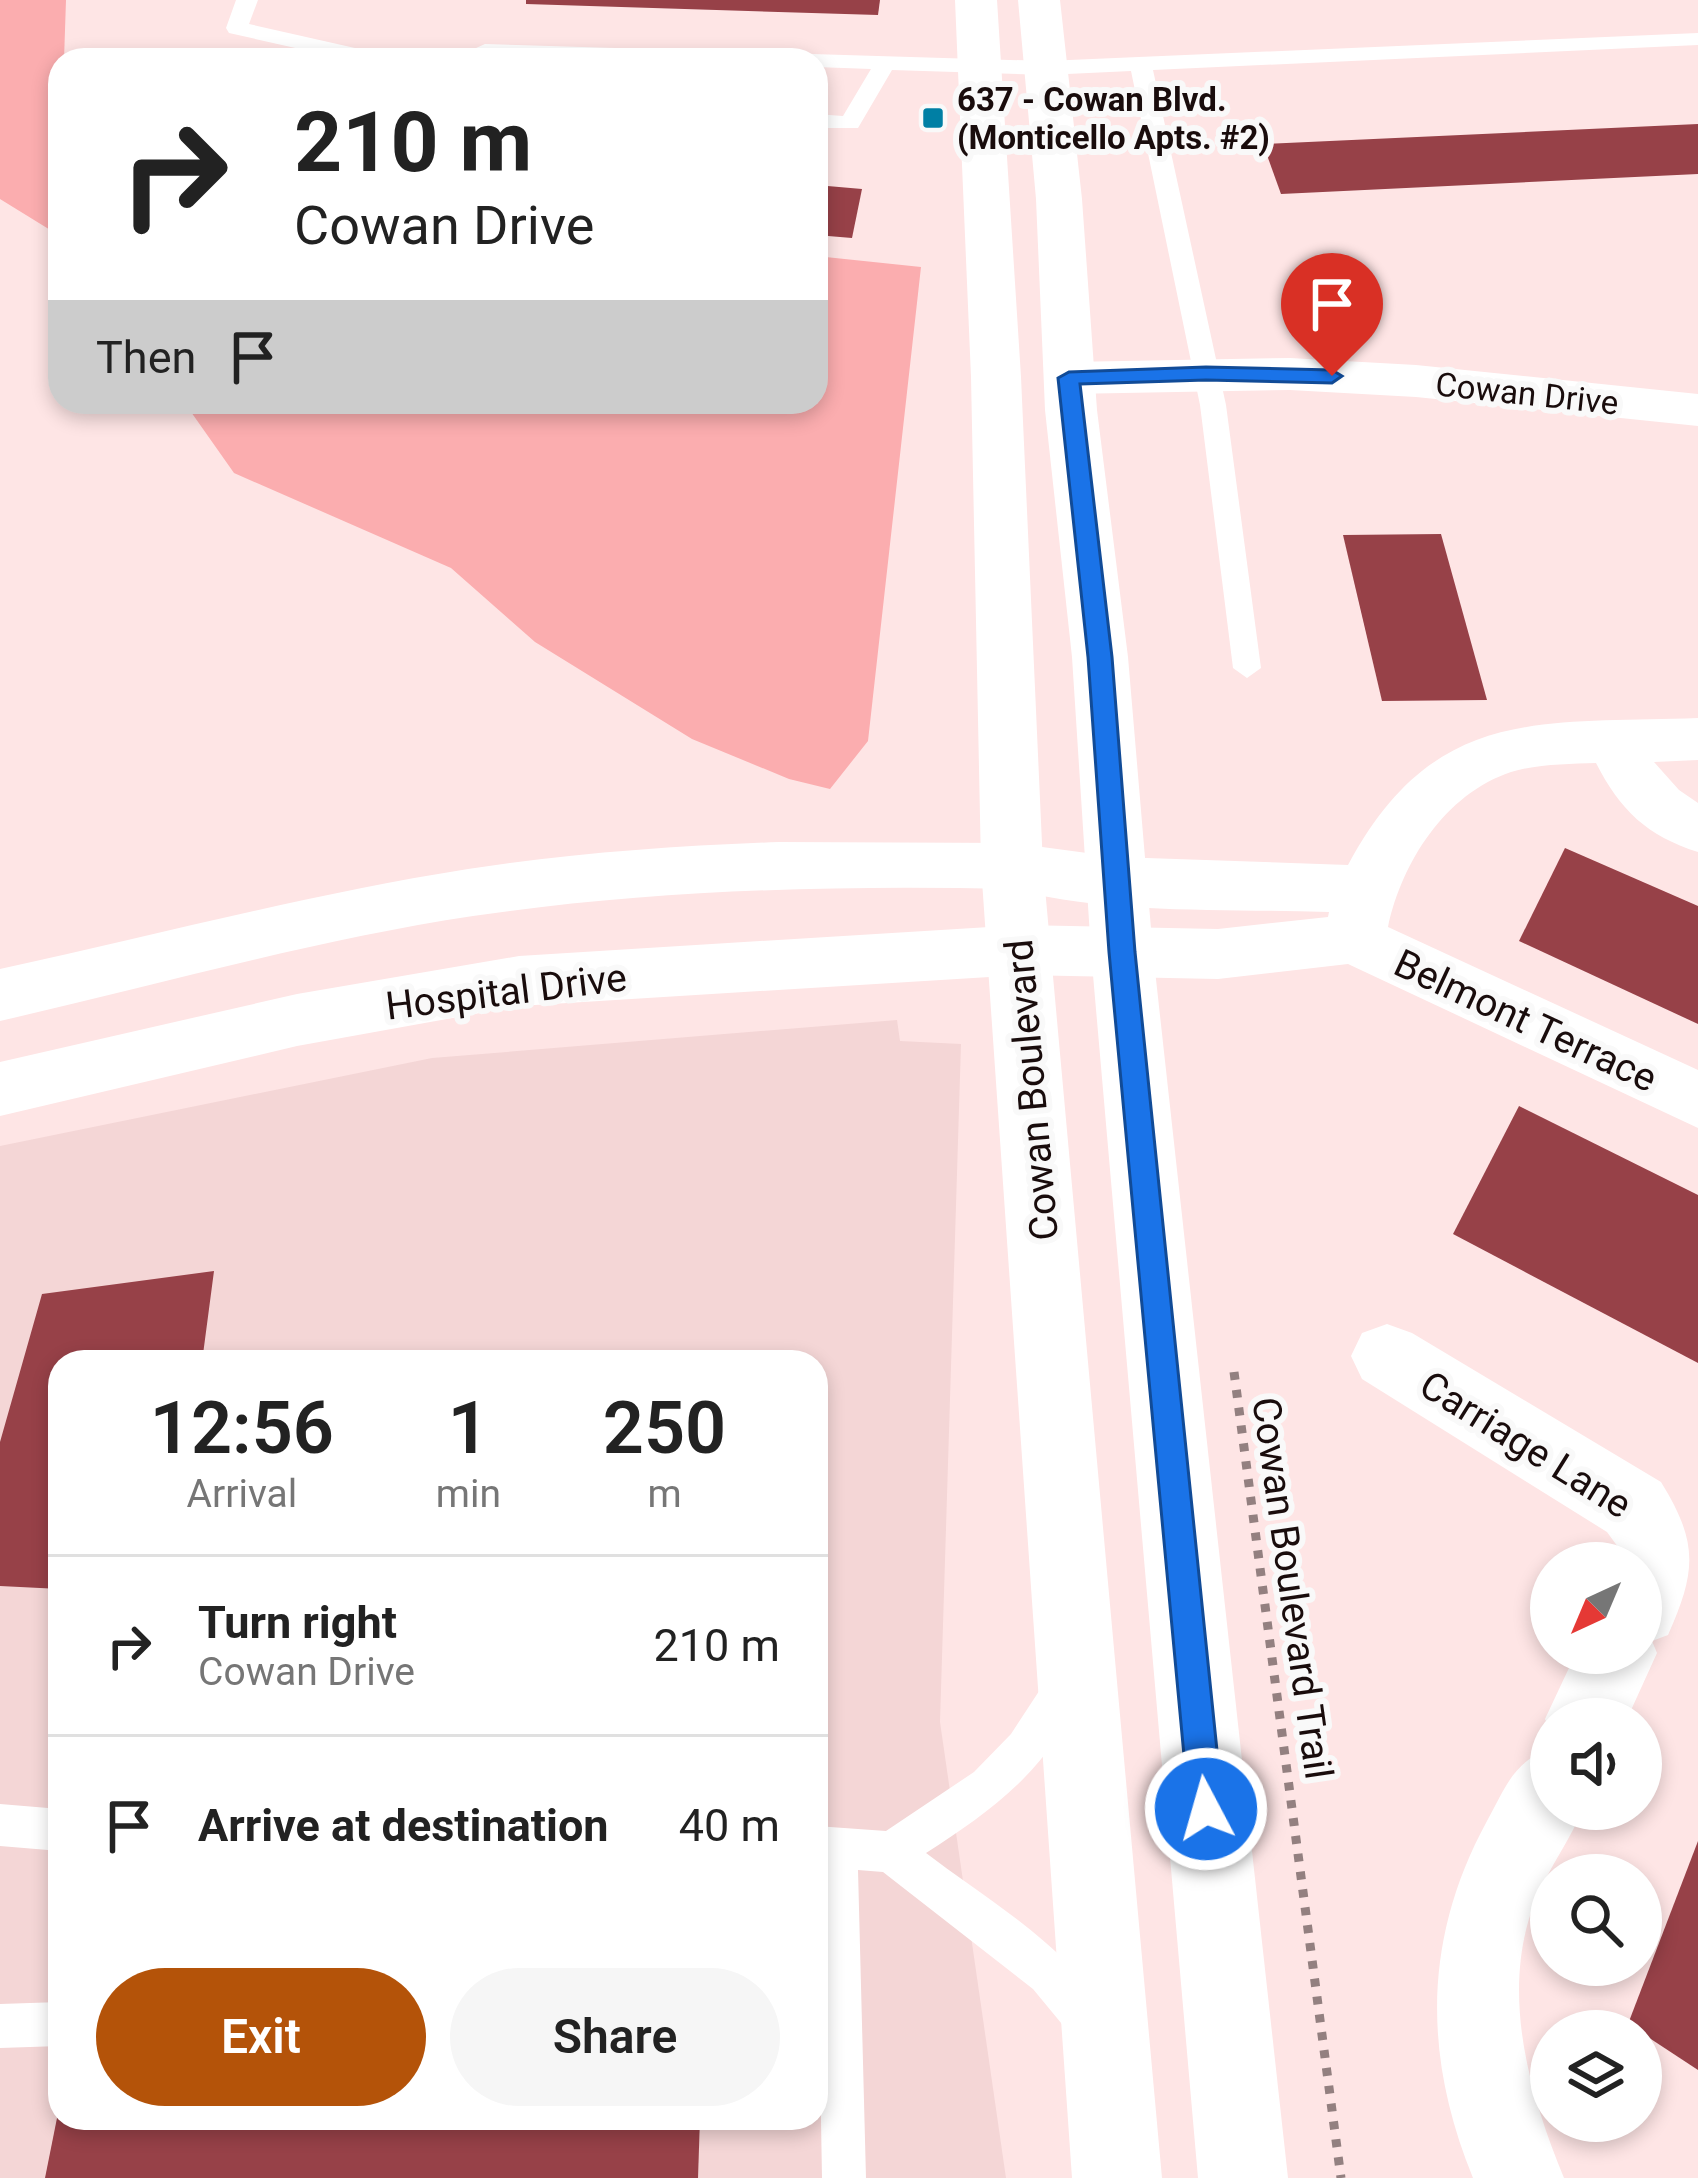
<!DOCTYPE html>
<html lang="en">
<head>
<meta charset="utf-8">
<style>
  :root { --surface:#fff; --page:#f6f6f6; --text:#222; --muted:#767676; --line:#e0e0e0; --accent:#b45309 }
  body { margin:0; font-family:Roboto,sans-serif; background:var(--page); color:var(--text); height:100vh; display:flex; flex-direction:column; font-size:45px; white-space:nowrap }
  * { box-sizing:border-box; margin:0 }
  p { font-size:39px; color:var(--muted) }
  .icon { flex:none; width:66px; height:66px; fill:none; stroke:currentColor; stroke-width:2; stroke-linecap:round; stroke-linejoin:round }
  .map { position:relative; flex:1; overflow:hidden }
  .side { position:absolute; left:48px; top:1350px; width:780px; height:780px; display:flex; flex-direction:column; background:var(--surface); border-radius:36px; box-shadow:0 6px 18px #0003 }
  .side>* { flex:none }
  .top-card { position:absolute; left:48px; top:48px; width:780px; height:366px; border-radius:36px; box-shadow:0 6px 18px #0003; background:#fff; color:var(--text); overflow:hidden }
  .needle { width:78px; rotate:224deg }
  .buttons { position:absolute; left:1530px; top:1542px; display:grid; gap:24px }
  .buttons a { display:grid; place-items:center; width:132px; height:132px; border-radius:50%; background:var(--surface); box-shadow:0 6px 18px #0003; font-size:60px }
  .pin { position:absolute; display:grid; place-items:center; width:102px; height:102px; color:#fff; margin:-123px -51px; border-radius:50% 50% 50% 0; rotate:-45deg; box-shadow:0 0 12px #0007 }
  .pin .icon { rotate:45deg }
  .me { position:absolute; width:132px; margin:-66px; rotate:354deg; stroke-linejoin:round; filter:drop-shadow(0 0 9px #0008) }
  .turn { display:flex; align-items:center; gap:42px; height:252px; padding:0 48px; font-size:54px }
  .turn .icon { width:156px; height:156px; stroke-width:2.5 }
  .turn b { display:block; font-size:84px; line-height:102px }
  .then { display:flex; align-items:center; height:114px; padding:0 48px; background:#0003; gap:24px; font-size:45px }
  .eta { display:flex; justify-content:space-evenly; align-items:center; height:204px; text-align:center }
  .eta b { font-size:72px; font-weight:600; line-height:84px }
  .primary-button { display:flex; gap:24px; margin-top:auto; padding:24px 48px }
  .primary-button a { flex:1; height:138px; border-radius:72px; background:var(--accent); color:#fff; font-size:48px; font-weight:600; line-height:138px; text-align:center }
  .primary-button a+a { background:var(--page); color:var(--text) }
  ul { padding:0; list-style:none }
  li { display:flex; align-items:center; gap:36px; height:180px; padding:0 48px; border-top:3px solid var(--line) }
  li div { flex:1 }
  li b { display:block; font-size:45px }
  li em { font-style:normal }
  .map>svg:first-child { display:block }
</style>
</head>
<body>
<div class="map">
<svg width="1698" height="2178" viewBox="0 0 1698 2178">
  <rect width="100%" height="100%" fill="#fee5e5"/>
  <path fill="#f4d6d6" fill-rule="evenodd" d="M897,1020L900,1041L961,1044L940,1722L1006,2178H0V1146L432,1058ZM60,1362H816V2118H60Z"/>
  <g fill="#fbadaf">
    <path d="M0,0H66L64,60H60V236L0,199Z"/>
    <path d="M816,256L921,267L868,741L830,789L789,779L692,739L535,642L451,568L234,473L184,402H816Z"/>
  </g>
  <g fill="#974148">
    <path d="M526,0H880L878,15L526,4Z"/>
    <path d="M1698,124V174L1281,194L1263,144Z"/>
    <path d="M816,185L862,189L852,238L816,235Z"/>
    <path d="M1441,534L1487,700L1382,701L1343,535Z"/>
    <path d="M1565,848L1698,906V1024L1519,941Z"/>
    <path d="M1519,1106L1698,1195V1363L1453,1234Z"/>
    <path d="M214,1271L202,1362H60V1589L0,1586V1442L42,1294Z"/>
    <path d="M1698,1841V2070L1628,2024Z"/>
    <path d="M57,2118H700L698,2178H45Z"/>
  </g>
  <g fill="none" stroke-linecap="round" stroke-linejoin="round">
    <path stroke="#938080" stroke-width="9" stroke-dasharray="8 10" stroke-linecap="butt" d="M1234,1372L1341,2178"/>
    <g fill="#fff" fill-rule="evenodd">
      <path d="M236,0H258L249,24L386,55L389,60H349L229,33L226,28Z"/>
      <path d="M1698,33V45L1153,70L1226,405L1261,668L1247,678L1233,668L1200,405L1131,71L1046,75L892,70L858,128H816V114L843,116L871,69L816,67V60H449L485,44L1046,61Z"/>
      <path d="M1061,1673L1075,1679L1081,1693C1050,1768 992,1811 926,1853C983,1897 1080,1953 1108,2020L1101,2035L1086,2042L1071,2035L1033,1989L883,1872L858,1870L866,2178H822L816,1826L886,1831L974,1772L1011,1734L1047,1679Z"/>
      <path d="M0,1804L60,1809V1851L0,1846Z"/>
      <path d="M60,2002V2046L0,2048V2004Z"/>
    </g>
    <g fill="#fff" fill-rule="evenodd">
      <path d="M1290,358L1416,365L1698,394V426L1416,397L1290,390L1069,394L1051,389L1044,378L1051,367L1069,362Z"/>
      <path d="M1698,718V760L1654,762L1679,790L1698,803V852C1647,836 1620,810 1596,763C1568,764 1538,764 1511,772C1445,794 1402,862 1388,927L1698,1070V1128L1348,964L1218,979L1021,975L999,968L990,950L999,932L1021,925L1218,929L1328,917L1329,912C1219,908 1097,916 990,883L981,866L990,849L1012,843L1117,857L1348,865C1434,705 1539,724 1698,718Z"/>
      <path d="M1387,1324L1412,1333L1661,1482C1698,1542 1697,1570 1668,1635L1652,1641L1657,1653L1627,1719H1551V1733L1545,1719L1576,1653H1641V1563H1619L1618,1547L1607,1532L1362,1379L1351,1356L1362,1333Z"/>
      <path d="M1551,1747V1809H1583C1570,1840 1549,1868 1536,1899C1499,1990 1529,2093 1564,2178H1473C1423,2056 1423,1938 1487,1821C1507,1785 1512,1764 1551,1747Z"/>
    </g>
    <g fill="#fff" fill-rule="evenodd">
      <path d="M779,842L1012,843L1034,849L1043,866L1034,883L1012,889C832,885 652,890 473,916C314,940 157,985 0,1021V969C155,935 310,894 468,869C571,853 675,846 779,842Z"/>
      <path d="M1021,925L1043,932L1052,950L1043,968L1021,975L519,1006L297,1046L0,1116V1062L297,994L519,956Z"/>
    </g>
    <g fill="#fff" fill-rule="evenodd">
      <path d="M955,0H997L1021,377L1043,866L1162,2178H1072L981,866L971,377Z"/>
      <path d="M1018,0H1060L1082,199L1097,410L1128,657L1153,952L1288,2178H1198L1091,952L1072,657L1045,410L1036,199Z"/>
    </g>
  </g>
  <path fill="#1a73e8" stroke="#114b97" stroke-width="3" d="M1206,367L1332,370L1342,376L1332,383L1206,380L1080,384L1112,657L1135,952L1223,1809L1218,1821L1206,1826L1194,1821L1189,1809L1109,952L1088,657L1058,378L1069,372Z"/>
  <rect fill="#007fa4" stroke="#f9f9f9" stroke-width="4.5" x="921" y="106" width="24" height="24" rx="6"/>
  <g text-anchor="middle" stroke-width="12" stroke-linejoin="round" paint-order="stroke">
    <g font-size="33" font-weight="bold" fill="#190c0c" stroke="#f9f9f9" text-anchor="start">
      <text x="957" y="111">637 - Cowan Blvd.<tspan x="957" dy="38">(Monticello Apts. #2)</tspan></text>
    </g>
    <g font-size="33" fill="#190c0c" stroke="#f9f9f9">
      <text transform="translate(1527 393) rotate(6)" y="12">Cowan Drive</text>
    </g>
    <g font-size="39" fill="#190c0c" stroke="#f9f9f9">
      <text transform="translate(506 991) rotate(-7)" y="14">Hospital Drive</text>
      <text transform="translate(1526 1020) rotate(25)" y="14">Belmont Terrace</text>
      <text transform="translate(1031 1090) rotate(-95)" y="14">Cowan Boulevard</text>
      <text transform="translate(1526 1444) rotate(32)" y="14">Carriage Lane</text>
      <text transform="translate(1293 1588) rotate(82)" y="14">Cowan Boulevard Trail</text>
    </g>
  </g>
</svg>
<div class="buttons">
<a><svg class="needle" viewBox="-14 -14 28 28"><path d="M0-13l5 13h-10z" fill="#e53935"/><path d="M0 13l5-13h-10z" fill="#767676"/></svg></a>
<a><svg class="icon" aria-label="sound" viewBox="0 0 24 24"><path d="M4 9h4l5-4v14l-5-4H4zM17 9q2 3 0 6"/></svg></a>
<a><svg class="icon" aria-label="search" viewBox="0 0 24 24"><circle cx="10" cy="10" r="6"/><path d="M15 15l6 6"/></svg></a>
<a><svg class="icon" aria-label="layers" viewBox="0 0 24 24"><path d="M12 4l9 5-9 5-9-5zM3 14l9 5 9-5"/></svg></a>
</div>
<div class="pin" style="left:1332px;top:376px;background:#d93025"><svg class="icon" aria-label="arrive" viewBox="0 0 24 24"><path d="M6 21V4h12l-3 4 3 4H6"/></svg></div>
<svg class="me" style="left:1206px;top:1809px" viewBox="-20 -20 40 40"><circle r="17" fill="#1a73e8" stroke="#fff" stroke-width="3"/><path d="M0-11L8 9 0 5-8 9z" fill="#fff"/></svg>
<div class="top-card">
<div class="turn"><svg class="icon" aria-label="right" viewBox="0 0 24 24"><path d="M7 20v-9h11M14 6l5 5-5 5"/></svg><div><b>210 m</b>Cowan Drive</div></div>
<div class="then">Then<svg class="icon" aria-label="arrive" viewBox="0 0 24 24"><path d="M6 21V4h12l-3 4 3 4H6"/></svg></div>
</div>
<section class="side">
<div class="eta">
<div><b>12:56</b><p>Arrival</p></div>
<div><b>1</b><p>min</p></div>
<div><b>250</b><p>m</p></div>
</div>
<ul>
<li><svg class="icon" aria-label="right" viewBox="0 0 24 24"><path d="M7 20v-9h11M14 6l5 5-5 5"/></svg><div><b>Turn right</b><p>Cowan Drive</p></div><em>210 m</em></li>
<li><svg class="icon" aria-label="arrive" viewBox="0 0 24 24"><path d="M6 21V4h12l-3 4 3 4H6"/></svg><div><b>Arrive at destination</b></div><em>40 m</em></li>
</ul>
<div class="primary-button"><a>Exit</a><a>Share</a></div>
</section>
</div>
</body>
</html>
